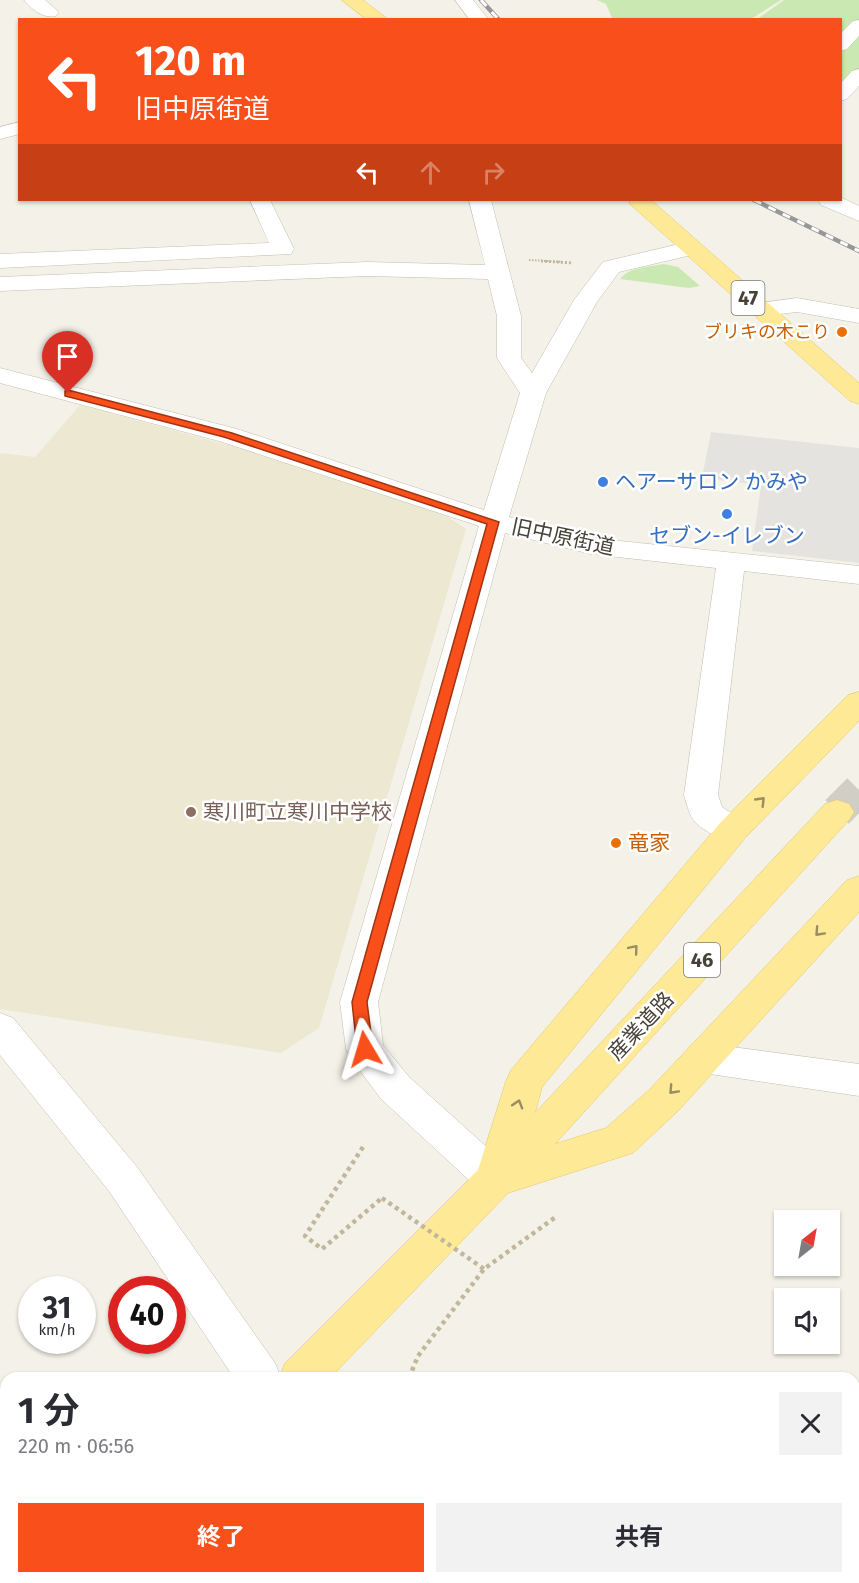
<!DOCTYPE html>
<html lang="ja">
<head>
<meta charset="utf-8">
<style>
  :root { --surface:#fff; --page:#f2f2f3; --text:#2b2b33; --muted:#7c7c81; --accent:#f94f1a }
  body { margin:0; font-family:"Fira Sans","Noto Sans JP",sans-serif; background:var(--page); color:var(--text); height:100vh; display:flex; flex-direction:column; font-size:22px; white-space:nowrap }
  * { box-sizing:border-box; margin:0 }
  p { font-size:20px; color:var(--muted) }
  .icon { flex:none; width:33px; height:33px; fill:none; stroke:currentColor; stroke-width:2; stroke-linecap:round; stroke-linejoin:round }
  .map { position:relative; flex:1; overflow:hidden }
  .side { position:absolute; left:0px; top:1372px; width:860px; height:212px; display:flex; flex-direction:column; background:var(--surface); border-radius:18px 18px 0 0; box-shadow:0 2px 4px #0004 }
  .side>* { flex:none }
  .hud { position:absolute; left:18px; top:18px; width:824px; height:183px; border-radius:0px; box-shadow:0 2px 4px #0004; background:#f94f1a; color:#fff; overflow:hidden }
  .needle { width:39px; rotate:31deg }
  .controls { position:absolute; left:774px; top:1210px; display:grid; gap:12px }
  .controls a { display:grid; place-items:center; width:66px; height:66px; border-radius:0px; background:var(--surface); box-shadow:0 2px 4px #0004; font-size:30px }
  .speed { position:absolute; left:18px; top:1276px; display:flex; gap:12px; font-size:30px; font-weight:700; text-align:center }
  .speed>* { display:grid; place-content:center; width:78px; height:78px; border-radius:50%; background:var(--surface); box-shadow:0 2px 4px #0004; line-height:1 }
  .speed small { font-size:15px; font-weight:400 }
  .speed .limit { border:9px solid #d22; background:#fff; color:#111 }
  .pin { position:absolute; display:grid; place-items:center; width:51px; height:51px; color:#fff; margin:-62px -26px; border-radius:50% 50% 50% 0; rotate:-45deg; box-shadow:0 0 6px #0007 }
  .pin .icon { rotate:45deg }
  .me { position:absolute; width:66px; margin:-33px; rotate:353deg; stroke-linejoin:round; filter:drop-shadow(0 0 4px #0008) }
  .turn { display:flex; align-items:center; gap:21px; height:126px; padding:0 18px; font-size:27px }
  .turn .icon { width:78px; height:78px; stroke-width:2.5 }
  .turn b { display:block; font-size:42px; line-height:51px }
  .lanes { display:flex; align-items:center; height:57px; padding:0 18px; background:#0003; justify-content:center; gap:30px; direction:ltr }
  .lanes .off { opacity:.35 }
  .round { display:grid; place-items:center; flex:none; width:63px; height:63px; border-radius:0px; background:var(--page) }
  .summary { display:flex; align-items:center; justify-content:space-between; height:102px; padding:0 18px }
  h1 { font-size:36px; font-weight:700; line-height:45px }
  .primary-button { display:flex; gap:12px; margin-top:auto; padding:12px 18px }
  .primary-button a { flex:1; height:69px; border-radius:0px; background:var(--accent); color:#fff; font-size:24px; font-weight:700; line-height:69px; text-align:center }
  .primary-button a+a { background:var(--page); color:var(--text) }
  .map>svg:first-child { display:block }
</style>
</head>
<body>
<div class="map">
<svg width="859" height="1583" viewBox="0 0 859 1583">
  <rect width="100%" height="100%" fill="#f4f1e8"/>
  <path fill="#ede8d2" d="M80,405L257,453L442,513L466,529L319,1028L281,1053L0,1009V453L35,457Z"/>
  <g fill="#cae8b1">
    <path d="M597,0H781L751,19L613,20L606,4Z"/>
    <path d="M784,0H859V78L840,94V20H756Z"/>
    <path d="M664,264L678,267L700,286L689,288L620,279C629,267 649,267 664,264Z"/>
  </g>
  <path fill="#e5e3e0" d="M711,432L859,448V563L752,551L761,485L702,478Z"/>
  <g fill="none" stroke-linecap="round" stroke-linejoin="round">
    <path stroke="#d1cec5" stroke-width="33" stroke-dasharray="33 16" stroke-linecap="butt" d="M837,812L859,790"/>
    <defs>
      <g id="minor">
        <path d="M24,0H45L59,12L56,16C44,19 32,10 24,0Z"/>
        <path d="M455,0H473L489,20H470Z"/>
        <path d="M859,20V36L847,49L840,51V34L853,21Z"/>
        <path d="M859,69V86L847,99L840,101V84L852,71Z"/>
        <path d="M20,122V134L0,139V127Z"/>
        <path d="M840,197L859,206V221L821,205L818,200H840Z"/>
        <path d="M250,200H270L294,249L291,254L0,268V254L269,243Z"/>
        <path d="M469,200H491L521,316V358L532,373L574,300L603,262L692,241L700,243L703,248L700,253L619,272L597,302L546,393L509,517L591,538L859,566V584L744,571L718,795L722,807L745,822L750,830L745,838C728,843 709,835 696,823C689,816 687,804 684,795L716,568L591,554L505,533L378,1002L383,1045L409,1077L510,1168L516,1180L510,1192L496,1197L482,1192L381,1099L352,1060L346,1049L340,1002L479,526L219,441L0,383V368L237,429L484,510L520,393L497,358V316L488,279L367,276L0,291V277L367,262L485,265Z"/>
        <path d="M797,298L859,309V323L797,312L761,316L753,314L749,309L753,304Z"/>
        <path d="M0,1013L13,1018L137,1167L275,1363L281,1378H234L109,1191L0,1055Z"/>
        <path d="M703,1043L859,1064V1096L703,1073L690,1069L684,1058L690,1047Z"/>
        <path d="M129,1578H177L176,1583H128Z"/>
      </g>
      <g id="major">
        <path d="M342,0H363L389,20H367Z"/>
        <path d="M629,200H651L859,383V404L850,401L631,205Z"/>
        <path d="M859,692V721L745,838L542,1087L535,1113L825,804L837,800L849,804L854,812L849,820L555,1144L606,1128L650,1089L847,880L859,876V912L678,1111L633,1153L508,1193L330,1378H279L285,1363L478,1170L506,1081L511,1070L721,822L848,695Z"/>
        <path d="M69,1578H120L118,1583H67Z"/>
      </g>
    </defs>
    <use href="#minor" stroke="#c2bdad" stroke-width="1"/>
    <use href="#major" stroke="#e3c966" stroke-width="1"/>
    <path stroke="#c1b79c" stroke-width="2" stroke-dasharray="1.5 1.5" stroke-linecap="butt" d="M529,260L563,262"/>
    <path stroke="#c1b79c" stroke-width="3" stroke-dasharray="2 2" stroke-linecap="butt" d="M541,261L573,263"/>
    <g stroke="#c1b79c" stroke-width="4.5" stroke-dasharray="4 4" stroke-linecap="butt">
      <path d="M363,1147L305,1236L322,1249L382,1198"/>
      <path d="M409,1378L418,1356L484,1269L557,1216"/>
    </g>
    <use href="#minor" fill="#fff" fill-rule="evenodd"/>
    <use href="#major" fill="#fee997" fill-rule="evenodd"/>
    <defs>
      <g id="rail">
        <path d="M481,0L499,20"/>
        <path d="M754,200L859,251"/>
      </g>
    </defs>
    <use href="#rail" stroke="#979797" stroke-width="4.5"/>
    <use href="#rail" stroke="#fff" stroke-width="3" stroke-dasharray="8" stroke-linecap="butt"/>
    <path stroke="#c1b79c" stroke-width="4.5" stroke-dasharray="4 4" stroke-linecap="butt" d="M382,1198L484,1269"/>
  </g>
  <defs><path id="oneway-chevron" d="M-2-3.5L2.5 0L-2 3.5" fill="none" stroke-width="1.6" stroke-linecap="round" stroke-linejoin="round" transform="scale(1.5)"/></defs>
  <g stroke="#998d62">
    <use href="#oneway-chevron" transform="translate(761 801) rotate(-46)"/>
    <use href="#oneway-chevron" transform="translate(819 932) rotate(133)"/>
    <use href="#oneway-chevron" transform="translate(634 949) rotate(-50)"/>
    <use href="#oneway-chevron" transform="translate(673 1090) rotate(133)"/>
    <use href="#oneway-chevron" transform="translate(518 1104) rotate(-73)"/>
  </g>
  <path fill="#f94f1a" stroke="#a23311" stroke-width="1.5" d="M68,390L232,433L499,522L367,1002L373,1049L370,1054L365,1056L359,1054L357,1049L352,1002L487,524L224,437L65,396V391Z"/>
  <g fill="#e8710a" stroke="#fff" stroke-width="2">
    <circle cx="842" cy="332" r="6"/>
    <circle cx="616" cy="843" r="6"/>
  </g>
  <g fill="#3f7fe0" stroke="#fff" stroke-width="2">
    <circle cx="603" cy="482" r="6"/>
    <circle cx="727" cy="514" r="6"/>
  </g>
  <circle fill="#8d6e63" stroke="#fff" stroke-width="2" cx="191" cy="812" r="6"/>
  <g text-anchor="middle" stroke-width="5" stroke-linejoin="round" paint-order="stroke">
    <g font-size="18" fill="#c56008" stroke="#fff" text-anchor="end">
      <text x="830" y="338">ブリキの木こり</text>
    </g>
    <g fill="#fff" stroke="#7e7b73" stroke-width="1.5">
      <rect x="731.5" y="281" width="33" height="34" rx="4.5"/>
      <rect x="684" y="943" width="36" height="34" rx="4.5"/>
    </g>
    <g font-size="20" font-weight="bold" fill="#474237">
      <text x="748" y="305">47</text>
      <text x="702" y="967">46</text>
    </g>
    <g font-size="21" fill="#366cbe" stroke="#fff" text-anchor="start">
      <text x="615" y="489">ヘアーサロン かみや</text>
      <text x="727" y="543" text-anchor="middle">セブン-イレブン</text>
    </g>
    <g font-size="21" fill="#474237" stroke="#fff">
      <text transform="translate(563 537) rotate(12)" y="7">旧中原街道</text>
      <text transform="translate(641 1026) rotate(-47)" y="7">産業道路</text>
    </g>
    <g font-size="21" fill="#785e54" stroke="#fff" text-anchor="start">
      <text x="203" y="819">寒川町立寒川中学校</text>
    </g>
    <g font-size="21" fill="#c56008" stroke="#fff" text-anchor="start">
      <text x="628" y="850">竜家</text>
    </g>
  </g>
</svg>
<div class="controls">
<a><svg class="needle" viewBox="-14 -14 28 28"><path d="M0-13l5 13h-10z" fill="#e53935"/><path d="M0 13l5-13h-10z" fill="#7c7c81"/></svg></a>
<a><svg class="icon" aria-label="sound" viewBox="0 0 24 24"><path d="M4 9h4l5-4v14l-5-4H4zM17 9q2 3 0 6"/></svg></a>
</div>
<div class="speed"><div>31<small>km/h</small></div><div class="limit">40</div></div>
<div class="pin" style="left:68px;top:393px;background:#d93025"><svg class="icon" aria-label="arrive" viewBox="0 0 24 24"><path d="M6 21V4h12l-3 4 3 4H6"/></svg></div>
<svg class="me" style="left:365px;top:1049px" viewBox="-20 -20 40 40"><path d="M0-17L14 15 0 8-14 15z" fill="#f94f1a" stroke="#fff" stroke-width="4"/></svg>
<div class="hud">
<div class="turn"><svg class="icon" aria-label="left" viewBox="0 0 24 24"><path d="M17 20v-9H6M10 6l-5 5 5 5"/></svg><div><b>120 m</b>旧中原街道</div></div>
<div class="lanes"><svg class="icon" aria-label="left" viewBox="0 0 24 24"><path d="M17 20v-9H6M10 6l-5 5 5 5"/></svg><svg class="icon off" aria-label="ahead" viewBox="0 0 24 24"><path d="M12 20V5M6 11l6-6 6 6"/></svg><svg class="icon off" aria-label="right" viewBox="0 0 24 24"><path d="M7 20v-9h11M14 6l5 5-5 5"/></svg></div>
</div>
<section class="side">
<div class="summary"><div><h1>1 分</h1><p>220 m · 06:56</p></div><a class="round"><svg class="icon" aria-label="close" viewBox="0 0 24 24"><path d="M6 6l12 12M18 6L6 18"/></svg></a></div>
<div class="primary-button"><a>終了</a><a>共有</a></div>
</section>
</div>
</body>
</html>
